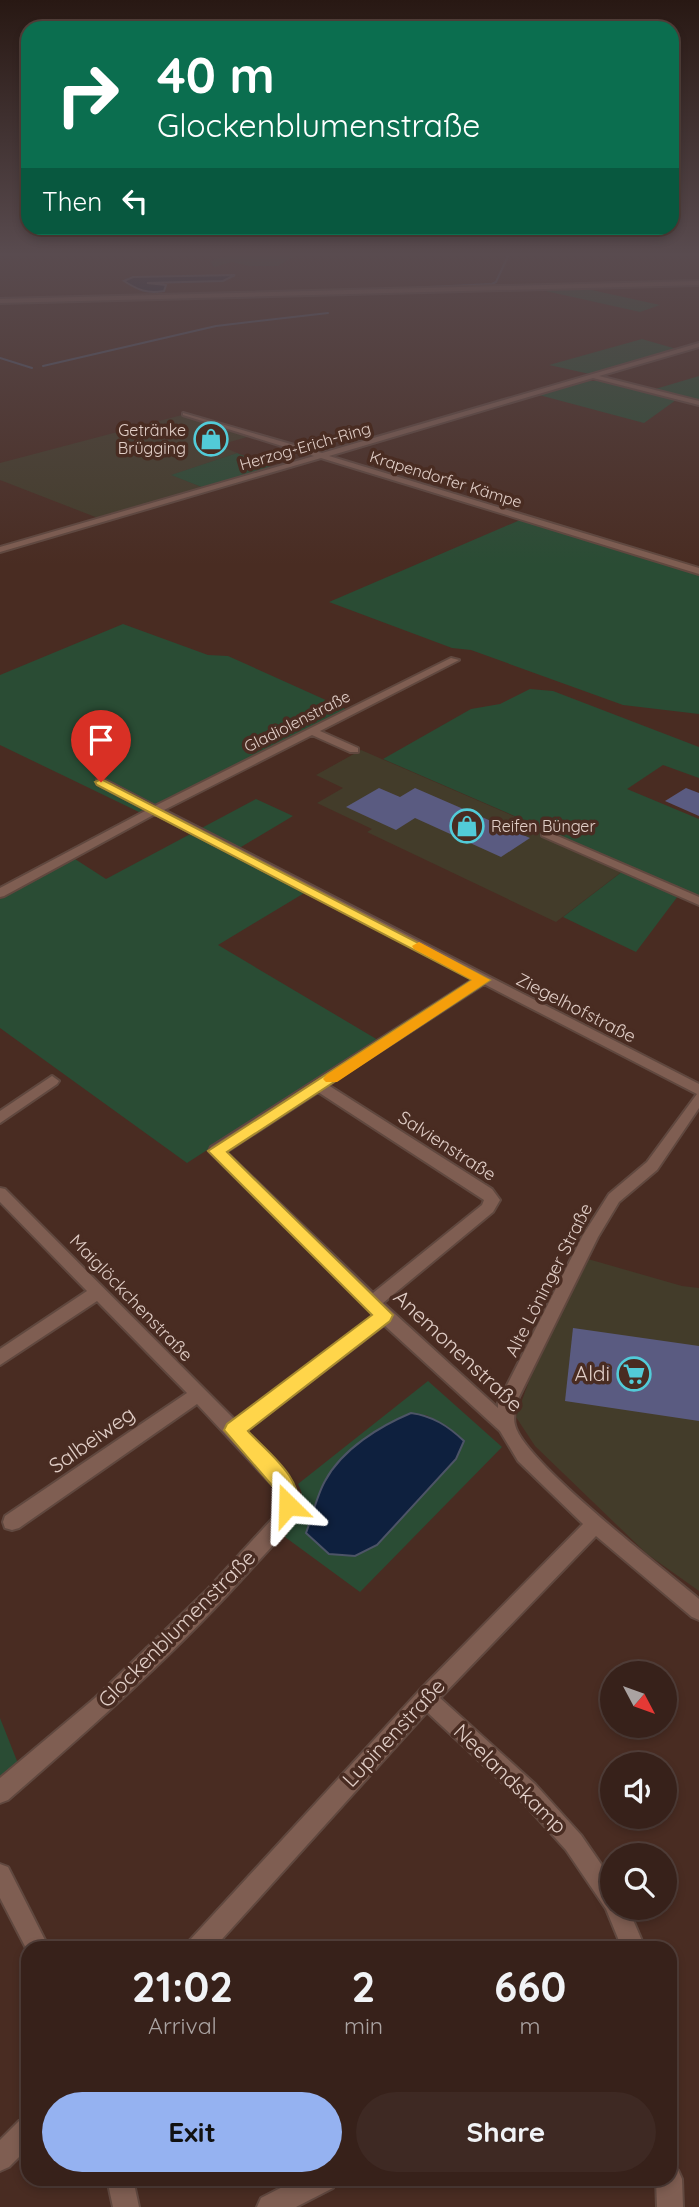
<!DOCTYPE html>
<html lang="en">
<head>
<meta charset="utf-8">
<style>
  :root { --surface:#37211a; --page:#3e2923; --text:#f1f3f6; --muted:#aaa3a2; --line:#513e39; --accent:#95b2f1 }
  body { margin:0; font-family:Quicksand,sans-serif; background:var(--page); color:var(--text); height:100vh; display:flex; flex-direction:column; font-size:26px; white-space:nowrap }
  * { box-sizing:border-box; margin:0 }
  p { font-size:23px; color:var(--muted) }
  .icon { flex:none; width:38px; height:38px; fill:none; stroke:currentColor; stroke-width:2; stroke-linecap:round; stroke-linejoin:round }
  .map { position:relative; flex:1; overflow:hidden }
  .side { position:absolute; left:21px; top:1941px; width:656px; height:245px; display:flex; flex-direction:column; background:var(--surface); border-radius:21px; box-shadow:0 4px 10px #0003,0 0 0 2px var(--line) }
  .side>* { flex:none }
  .banner { position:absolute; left:21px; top:21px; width:658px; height:214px; border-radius:21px; box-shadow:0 4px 10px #0003,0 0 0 2px var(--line); background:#0b6e4f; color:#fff; overflow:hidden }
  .needle { width:46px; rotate:131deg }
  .fabs { position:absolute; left:600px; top:1661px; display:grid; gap:14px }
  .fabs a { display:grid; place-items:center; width:77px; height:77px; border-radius:50%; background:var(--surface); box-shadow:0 4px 10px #0003,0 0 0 2px var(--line); font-size:35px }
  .pin { position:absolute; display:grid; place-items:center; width:60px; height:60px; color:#fff; margin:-72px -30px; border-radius:50% 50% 50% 0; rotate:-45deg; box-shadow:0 0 7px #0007 }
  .pin .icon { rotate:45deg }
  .me { position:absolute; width:77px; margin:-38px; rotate:338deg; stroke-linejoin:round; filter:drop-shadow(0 0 5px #0008) }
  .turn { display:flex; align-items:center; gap:24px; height:147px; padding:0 21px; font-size:32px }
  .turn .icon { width:91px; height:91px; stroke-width:2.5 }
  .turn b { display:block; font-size:49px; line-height:60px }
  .then { display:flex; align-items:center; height:66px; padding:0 21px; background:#0003; gap:14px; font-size:26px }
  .eta { display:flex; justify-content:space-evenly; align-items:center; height:119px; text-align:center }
  .eta b { font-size:42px; font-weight:700; line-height:49px }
  .button { display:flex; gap:14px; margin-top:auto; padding:14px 21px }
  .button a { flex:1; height:80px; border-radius:42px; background:var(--accent); color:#111; font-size:28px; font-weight:700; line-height:80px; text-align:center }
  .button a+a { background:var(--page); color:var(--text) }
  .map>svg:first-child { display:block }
</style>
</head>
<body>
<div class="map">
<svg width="699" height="2207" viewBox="0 0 699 2207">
  <rect width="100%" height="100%" fill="#492c22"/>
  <g fill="#433c2a">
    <path d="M182,415L251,436L219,445L237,453L172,475L204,488L98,518L0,480V463Z"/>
    <path d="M361,750L629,866L556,922L367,832L372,829L317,803L343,788L316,775Z"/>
    <path d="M588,1259L682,1286L699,1288V1591L647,1554L535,1446L516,1417L529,1381Z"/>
  </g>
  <g fill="#2a4c34" fill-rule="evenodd">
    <path d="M227,256H294L278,266H250L232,262L214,267L210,261Z"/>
    <path d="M578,287L660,305L640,312L532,288Z"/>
    <path d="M642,339L680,350L594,375L549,365Z"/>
    <path d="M699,376V402L652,390Z"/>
    <path d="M589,381H598L676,400L644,423L539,395Z"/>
    <path d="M237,453L274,468L204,488L171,475Z"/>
    <path d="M520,520L699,574V714L623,705L471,650L452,648L329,602Z"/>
    <path d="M123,624L208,655L228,656L348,710L141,813L0,745V675Z"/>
    <path d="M530,689L553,691L699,747V778L663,765L627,789L699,819V896L383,759L471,709L500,704Z"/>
    <path d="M256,799L293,816L231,853L306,892L218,945L378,1040L187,1163L0,1028V899L75,859L106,879Z"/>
    <path d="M623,871L678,896L636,952L563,917Z"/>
    <path d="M428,1381L502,1447L360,1592L285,1537C297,1520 309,1504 298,1484ZM426,1415L447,1426L464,1441L456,1459L377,1545L318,1505L325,1481Z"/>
    <path d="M0,1718L19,1766L0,1780Z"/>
  </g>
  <g fill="#0e203e" stroke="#4d5467" stroke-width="2">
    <path d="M235,275L223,281L147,283L166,285L164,291C147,294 138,290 124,281L133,277Z"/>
    <path d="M411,1413C433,1416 448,1426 464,1441L456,1459L377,1545L355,1556L329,1554L306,1533C312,1517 317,1495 325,1481C342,1449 380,1426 411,1413Z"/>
  </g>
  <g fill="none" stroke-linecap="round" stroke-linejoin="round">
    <g stroke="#4d5467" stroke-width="2">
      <path d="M409,288L492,284L496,282L508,256"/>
      <path d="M0,358L32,368"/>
      <path d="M43,366L216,326L328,313"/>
    </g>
  </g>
  <g fill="#5a5b81">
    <path d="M379,788L400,797L415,788L530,838L501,857L415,818L396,830L346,807Z"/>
    <path d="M686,788L699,793V816L665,801Z"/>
    <path d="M573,1328L699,1346V1421L565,1401Z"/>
  </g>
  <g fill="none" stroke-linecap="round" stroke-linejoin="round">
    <defs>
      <g id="street">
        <path d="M699,281V285L0,303V299Z"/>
        <path d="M699,343V347L599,376L699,401V405L593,378L329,456L699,568V574L321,458L0,552V547L314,456L183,415V413L322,453Z"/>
        <path d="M451,658L459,660L320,731L358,748V752H350L312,735L164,810L699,1084V1108L657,1170L619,1202L598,1237L516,1403C515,1409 513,1419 515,1425C523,1461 665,1570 699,1599V1620L692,1617L596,1536L440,1698L535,1784L581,1835L612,1880V1908H628L645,1948H622L606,1909L566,1850L520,1799L427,1712L214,1948H187L190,1940L419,1691L583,1524L518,1461L500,1431L384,1325L246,1431C263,1449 298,1477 297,1503C296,1525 266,1552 252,1568C177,1652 93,1726 8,1800L0,1803V1778L95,1698L206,1591L273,1518L279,1505L277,1490L197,1404L19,1528L12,1530L5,1528L3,1522L5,1516L187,1393L97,1301L0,1365V1349L87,1291L0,1202V1188L5,1189L235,1420L374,1315L209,1151L211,1147L474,979L155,814L4,896L0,897V888L147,810L97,784V780H105L155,806ZM484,984L697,1094L647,1162L609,1194L583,1235L498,1403V1408L383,1303L493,1212L500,1200L492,1189L328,1085ZM318,1092L484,1200L482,1205L373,1293L226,1152Z"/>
        <path d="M546,831L699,897V905L542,836V832Z"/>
        <path d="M52,1076L59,1081L57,1084L0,1123V1111Z"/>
        <path d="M0,1864L8,1867L49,1948H28V1952L0,1898Z"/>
        <path d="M28,2118V2148L9,2167L0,2171V2140L19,2121Z"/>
        <path d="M670,2167L678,2170L682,2179L683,2207H657L656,2179H670Z"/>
        <path d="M107,2179H133L139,2207H113Z"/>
        <path d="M298,2179H337L333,2188L296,2207H257L261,2198Z"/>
      </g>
    </defs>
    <use href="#street" stroke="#60483f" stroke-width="4"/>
    <use href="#street" fill="#7f5e52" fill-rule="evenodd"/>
  </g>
  <linearGradient id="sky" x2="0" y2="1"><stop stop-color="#281813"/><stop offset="0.45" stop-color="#594b4f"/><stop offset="1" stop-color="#594b4f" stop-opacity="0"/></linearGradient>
  <rect width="699" height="565" fill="url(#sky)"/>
  <path fill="#ffd54a" stroke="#a68a30" stroke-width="2" d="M101,779L490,980L227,1152L393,1315L390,1321L248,1431C265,1450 309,1482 295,1511L288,1514L280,1511L276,1490L224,1430L227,1424L372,1315L208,1151L472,980L97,785L95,782Z"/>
  <path fill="#f59e0b" d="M419,942L490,980L337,1082H326L323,1079L326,1075L472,980L414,949L412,946Z"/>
  <defs>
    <symbol id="shop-ring" viewBox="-11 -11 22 22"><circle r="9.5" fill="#492c22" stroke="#52cbd8" stroke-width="1.5"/><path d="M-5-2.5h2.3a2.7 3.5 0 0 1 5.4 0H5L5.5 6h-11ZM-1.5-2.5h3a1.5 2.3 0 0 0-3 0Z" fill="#52cbd8"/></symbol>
    <symbol id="supermarket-ring" viewBox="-11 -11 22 22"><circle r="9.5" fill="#492c22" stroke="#52cbd8" stroke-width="1.5"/><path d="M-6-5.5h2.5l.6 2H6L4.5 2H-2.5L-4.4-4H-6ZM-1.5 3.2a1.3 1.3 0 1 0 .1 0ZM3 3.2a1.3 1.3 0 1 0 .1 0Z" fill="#52cbd8"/></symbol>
  </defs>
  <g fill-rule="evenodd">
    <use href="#shop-ring" x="192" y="420" width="38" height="38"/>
    <use href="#shop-ring" x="448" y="807" width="38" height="38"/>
    <use href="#supermarket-ring" x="615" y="1355" width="38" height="38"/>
  </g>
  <g text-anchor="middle" stroke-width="7" stroke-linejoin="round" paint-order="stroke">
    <g font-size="16" fill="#e1cec7" stroke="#492c22" text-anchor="end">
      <text x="186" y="436">Getränke<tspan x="186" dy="18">Brügging</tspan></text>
      <text x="491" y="832" text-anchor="start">Reifen Bünger</text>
    </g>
    <g font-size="16" fill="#e1cec7" stroke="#492c22">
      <text transform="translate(305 446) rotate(-16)" y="6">Herzog-Erich-Ring</text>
      <text transform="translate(446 479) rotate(17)" y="6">Krapendorfer Kämpe</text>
      <text transform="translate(297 721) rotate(-27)" y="6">Gladiolenstraße</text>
    </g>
    <g font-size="18" fill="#e1cec7" stroke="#492c22">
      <text transform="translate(576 1008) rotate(27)" y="6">Ziegelhofstraße</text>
      <text transform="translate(447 1146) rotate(33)" y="6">Salvienstraße</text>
      <text transform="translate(549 1280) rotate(-63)" y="6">Alte Löninger Straße</text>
      <text transform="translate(131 1298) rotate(46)" y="6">Maiglöckchenstraße</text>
    </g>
    <g font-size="21" fill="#e1cec7" stroke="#492c22">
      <text transform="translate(458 1351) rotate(43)" y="7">Anemonenstraße</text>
      <text transform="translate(92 1440) rotate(-35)" y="7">Salbeiweg</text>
      <text transform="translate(177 1629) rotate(-45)" y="7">Glockenblumenstraße</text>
      <text transform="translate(394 1733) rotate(-47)" y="7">Lupinenstraße</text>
      <text transform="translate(510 1779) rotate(44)" y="7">Neelandskamp</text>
    </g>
    <g font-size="21" fill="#e1cec7" stroke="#492c22" text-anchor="end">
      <text x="610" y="1381">Aldi</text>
    </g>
  </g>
</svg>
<div class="fabs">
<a><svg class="needle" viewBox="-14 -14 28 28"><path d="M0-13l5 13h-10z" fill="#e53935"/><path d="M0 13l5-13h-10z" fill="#aaa3a2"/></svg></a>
<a><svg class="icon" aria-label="sound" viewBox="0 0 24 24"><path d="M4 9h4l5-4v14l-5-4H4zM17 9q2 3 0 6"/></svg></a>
<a><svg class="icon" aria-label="search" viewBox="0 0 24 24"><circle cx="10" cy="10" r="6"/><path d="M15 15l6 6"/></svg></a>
</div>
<div class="pin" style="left:101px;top:782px;background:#d93025"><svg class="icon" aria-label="arrive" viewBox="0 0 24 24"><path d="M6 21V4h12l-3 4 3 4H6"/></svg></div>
<svg class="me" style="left:288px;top:1505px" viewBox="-20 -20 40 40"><path d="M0-17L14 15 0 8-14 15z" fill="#ffd54a" stroke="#fff" stroke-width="4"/></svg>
<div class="banner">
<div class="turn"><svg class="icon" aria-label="right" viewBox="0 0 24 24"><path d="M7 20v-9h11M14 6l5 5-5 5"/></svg><div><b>40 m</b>Glockenblumenstraße</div></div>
<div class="then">Then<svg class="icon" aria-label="left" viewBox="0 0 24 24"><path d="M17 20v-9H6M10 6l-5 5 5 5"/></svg></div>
</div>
<section class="side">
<div class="eta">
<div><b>21:02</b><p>Arrival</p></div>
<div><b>2</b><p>min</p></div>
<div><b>660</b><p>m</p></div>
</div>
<div class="button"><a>Exit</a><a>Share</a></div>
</section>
</div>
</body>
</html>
